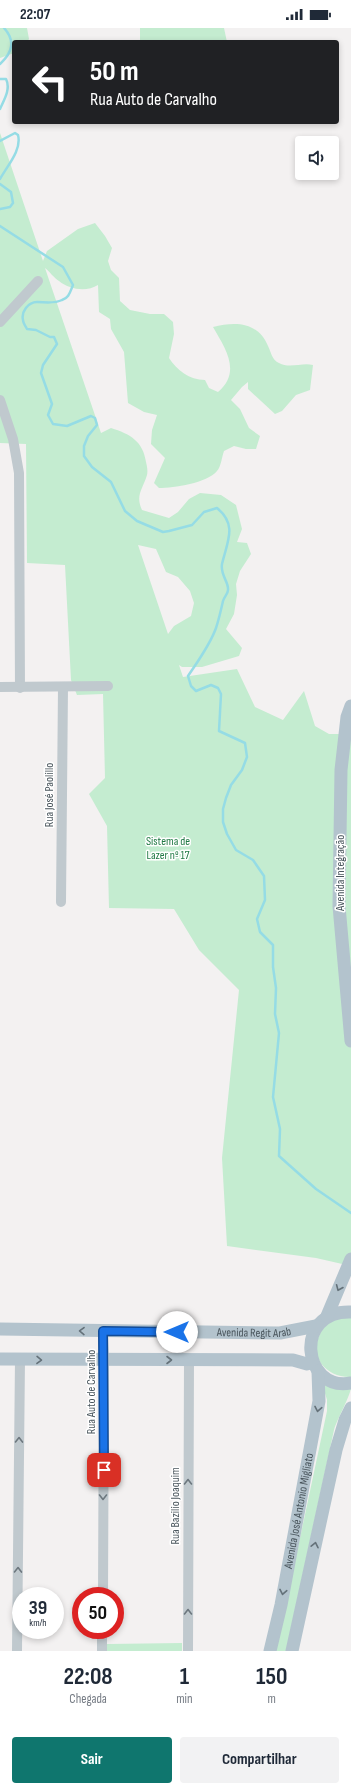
<!DOCTYPE html>
<html lang="pt">
<head>
<meta charset="utf-8">
<style>
  :root { --surface:#fff; --page:#f2f2f3; --text:#1f2937; --muted:#747a83; --accent:#0f766e }
  body { margin:0; font-family:"Sofia Sans Condensed",sans-serif; background:var(--page); color:var(--text); height:100vh; display:flex; flex-direction:column; font-size:15px; white-space:nowrap }
  * { box-sizing:border-box; margin:0 }
  p { font-size:13px; color:var(--muted) }
  .icon { flex:none; width:22px; height:22px; fill:none; stroke:currentColor; stroke-width:2; stroke-linecap:round; stroke-linejoin:round }
  .map { position:relative; height:1623px; overflow:hidden }
  .drawer { display:flex; flex-direction:column; background:var(--surface); flex:1 }
  .drawer>* { flex:none }
  .hud { position:absolute; left:12px; top:12px; width:327px; height:84px; border-radius:4px; box-shadow:0 2px 6px #0003; background:#202124; color:#fff; overflow:hidden }
  .controls { position:absolute; left:295px; top:108px; display:grid; gap:8px }
  .controls a { display:grid; place-items:center; width:44px; height:44px; border-radius:4px; background:var(--surface); box-shadow:0 2px 6px #0003; font-size:20px }
  .speed { position:absolute; left:12px; top:1559px; display:flex; gap:8px; font-size:20px; font-weight:700; text-align:center }
  .speed>* { display:grid; place-content:center; width:52px; height:52px; border-radius:50%; background:var(--surface); box-shadow:0 2px 6px #0003; line-height:1 }
  .speed small { font-size:10px; font-weight:400 }
  .speed .limit { border:6px solid #d22; background:#fff; color:#111 }
  .pin { position:absolute; display:grid; place-items:center; width:34px; height:34px; color:#fff; margin:-17px; border-radius:8px; box-shadow:0 2px 6px #0006 }
  .me { position:absolute; width:44px; margin:-22px; rotate:270deg; stroke-linejoin:round; filter:drop-shadow(0 0 3px #0008) }
  .turn { display:flex; align-items:center; gap:14px; height:84px; padding:0 12px; font-size:18px }
  .turn .icon { width:52px; height:52px; stroke-width:2.5 }
  .turn b { display:block; font-size:28px; line-height:34px }
  .eta { display:flex; justify-content:space-evenly; align-items:center; height:68px; text-align:center }
  .eta b { font-size:24px; font-weight:700; line-height:28px }
  .primary-button { display:flex; gap:8px; margin-top:auto; padding:8px 12px }
  .primary-button a { flex:1; height:46px; border-radius:4px; background:var(--accent); color:#fff; font-size:16px; font-weight:700; line-height:46px; text-align:center }
  .primary-button a+a { background:var(--page); color:var(--text) }
  .status { display:flex; justify-content:space-between; align-items:center; height:28px; padding:0 20px; background:var(--surface); direction:ltr }
  .status svg { height:11px; fill:currentColor }
  .map>svg:first-child { display:block }
</style>
</head>
<body>
<div class="status"><b>22:07</b><svg viewBox="0 0 49 12"><path d="M0 12V9h3v3zM5 12V6h3v6zM10 12V3h3v9zM15 12V0h3v12zM26 1h20v11H26zM47 4h2v5h-2z"/></svg></div>
<div class="map">
<svg width="351" height="1623" viewBox="0 0 351 1623">
  <rect width="100%" height="100%" fill="#f3f1f1"/>
  <g fill="#c4ecd0" fill-rule="evenodd">
    <path d="M0,0H27L29,11L27,14H14V25L0,30Z"/>
    <path d="M140,0H224L227,14H196L194,13L191,14H140Z"/>
    <path d="M0,105L43,233L47,223L78,201L95,195L105,208L112,220L108,233L111,242L119,250L120,273L130,282L150,286H164L173,294L174,306L169,330C177,342 189,352 205,352L209,360L218,364C242,344 225,320 213,299C236,293 258,294 268,318C271,324 272,332 279,335C290,341 302,334 313,337L310,362L296,367L282,383L275,386L248,361V354L242,359L231,372L240,381L249,400L260,408L256,421H246L234,418L224,423C222,428 221,439 217,443C207,455 174,460 159,460L154,455L165,430L151,416L152,402L157,387L144,384L128,375L124,324L111,301L110,291L99,284L98,257C87,264 70,262 59,253C54,250 50,244 45,240L101,405L111,400C130,406 143,413 146,434C147,438 148,443 147,447C143,461 135,467 142,482L169,490L178,484L189,471L200,465L221,467L236,477L242,501L237,514L247,515L251,526L240,543L236,556L237,567L234,586L226,601L242,620L239,628L202,639H182L179,637L183,649L237,641L255,679L283,692L304,663L315,698L329,706H351V1238L316,1230L227,1218L222,1130L239,962L199,922L174,881L109,880L107,798L89,766L105,750L103,666L77,667L71,652L65,537L27,535L26,416L0,415ZM138,517L156,521L166,544L178,549L190,563L194,575L191,588L174,598L168,606Z"/>
    <path d="M351,1289V1349C327,1350 308,1329 320,1306C322,1301 327,1295 332,1292C338,1290 345,1290 351,1289Z"/>
    <path d="M322,1355L351,1359C351,1367 337,1391 334,1402L286,1623H276L327,1383V1372Z"/>
    <path d="M182,1615V1623H107V1616Z"/>
  </g>
  <g fill="none" stroke-linecap="round" stroke-linejoin="round">
    <g stroke="#95dce5" stroke-width="2.5">
      <path d="M0,36C12,25 16,13 4,0"/>
      <path d="M0,51H6C11,61 4,72 0,81"/>
      <path d="M0,113L15,105L18,107C22,122 7,138 0,151"/>
      <path d="M0,156L11,164L13,175L10,179L0,181"/>
      <path d="M0,198L63,239L73,257C70,264 69,270 62,272C54,276 45,274 37,274C28,274 21,284 23,292C23,295 26,299 27,301L36,302L50,309H54L57,316L43,337L41,345L52,376L48,387L53,396L67,398L91,388L95,390L97,397L88,408L84,418V428L92,439L111,454L125,483L137,493L163,504L169,503L192,497L204,484L217,480C238,497 227,514 222,536C220,547 229,554 228,562C228,566 224,569 223,573C221,582 219,591 216,600C210,617 198,633 188,648L191,658L196,663L211,657L218,660L221,666L219,703L245,715L247,729L242,742L231,757L226,770L223,781V794L227,806L236,822L253,832L264,848L265,872L257,891L260,904L273,917V939L276,960L275,986L279,1005L273,1069L280,1101L279,1128L316,1161L351,1185"/>
    </g>
    <g stroke="#c0c9ce" stroke-width="10">
      <path d="M0,294L38,253"/>
      <path d="M0,372L13,411L19,445L20,660"/>
      <path d="M0,659L108,658"/>
      <path d="M61,874L63,659"/>
      <path d="M103,1568L104,1332L103,1303"/>
      <path d="M17,1623L20,1331"/>
      <path d="M102,1623V1602"/>
      <path d="M188,1623L189,1332"/>
    </g>
    <g stroke="#b3c3cd" stroke-width="13">
      <path d="M351,678L347,689L341,742L339,878L351,1013"/>
      <path d="M351,1284C293,1282 302,1364 351,1355"/>
      <path d="M327,1288L351,1231"/>
      <path id="s1" d="M0,1301L280,1305L316,1298"/>
      <path d="M0,1331L293,1332L307,1336L312,1334"/>
      <path id="s2" d="M270,1623L281,1577L319,1373L318,1343"/>
      <path d="M292,1623L336,1422L345,1392L351,1380"/>
    </g>
  </g>
  <defs><path id="oneway-chevron" d="M-2-3.5L2.5 0L-2 3.5" fill="none" stroke-width="1.6" stroke-linecap="round" stroke-linejoin="round"/></defs>
  <g stroke="#647179">
    <use href="#oneway-chevron" transform="translate(339 1260) rotate(113)"/>
    <use href="#oneway-chevron" transform="translate(82 1303) rotate(-179)"/>
    <use href="#oneway-chevron" transform="translate(39 1332) rotate(1)"/>
    <use href="#oneway-chevron" transform="translate(169 1332)"/>
    <use href="#oneway-chevron" transform="translate(318 1381) rotate(101)"/>
    <use href="#oneway-chevron" transform="translate(315 1517) rotate(-78)"/>
    <use href="#oneway-chevron" transform="translate(283 1564) rotate(101)"/>
  </g>
  <g stroke="#6d787f">
    <use href="#oneway-chevron" transform="translate(19 1412) rotate(-89)"/>
    <use href="#oneway-chevron" transform="translate(188 1454) rotate(-90)"/>
    <use href="#oneway-chevron" transform="translate(103 1469) rotate(90)"/>
    <use href="#oneway-chevron" transform="translate(18 1542) rotate(-89)"/>
    <use href="#oneway-chevron" transform="translate(188 1584) rotate(-90)"/>
  </g>
  <g fill="none" stroke-linecap="round" stroke-linejoin="round">
    <defs>
      <path id="route" d="M104,1442L103,1303L177,1304"/>
    </defs>
    <use href="#route" stroke="#114b97" stroke-width="10"/>
    <use href="#route" stroke="#1a73e8" stroke-width="7"/>
  </g>
  <g text-anchor="middle" stroke-width="3" stroke-linejoin="round" paint-order="stroke">
    <g font-size="12" fill="#4a565d" stroke="#fff">
      <text transform="translate(49 767) rotate(-90)" y="4">Rua José Paolillo</text>
      <text transform="translate(340 845) rotate(-90)" y="4">Avenida Integração</text>
      <text dy="4" stroke="none"><textPath href="#s1" startOffset="254">Avenida Regit Arab</textPath></text>
      <text transform="translate(91 1364) rotate(-90)" y="4">Rua Auto de Carvalho</text>
      <text transform="translate(175 1478) rotate(-90)" y="4">Rua Bazilio Joaquim</text>
      <text dy="4" stroke="none"><textPath href="#s2" startOffset="143">Avenida José Antonio Migliato</textPath></text>
    </g>
    <g font-size="12" fill="#207944" stroke="#fff">
      <text x="168" y="817">Sistema de<tspan x="168" dy="14">Lazer nº 17</tspan></text>
    </g>
  </g>
</svg>
<div class="controls">
<a><svg class="icon" aria-label="sound" viewBox="0 0 24 24"><path d="M4 9h4l5-4v14l-5-4H4zM17 9q2 3 0 6"/></svg></a>
</div>
<div class="speed"><div>39<small>km/h</small></div><div class="limit">50</div></div>
<div class="pin" style="left:104px;top:1442px;background:#d93025"><svg class="icon" aria-label="arrive" viewBox="0 0 24 24"><path d="M6 21V4h12l-3 4 3 4H6"/></svg></div>
<svg class="me" style="left:177px;top:1304px" viewBox="-20 -20 40 40"><circle r="19" fill="#fff"/><path d="M0-13L10 11 0 6-10 11z" fill="#1a73e8"/></svg>
<div class="hud">
<div class="turn"><svg class="icon" aria-label="left" viewBox="0 0 24 24"><path d="M17 20v-9H6M10 6l-5 5 5 5"/></svg><div><b>50 m</b>Rua Auto de Carvalho</div></div>
</div>
</div>
<section class="drawer">
<div class="eta">
<div><b>22:08</b><p>Chegada</p></div>
<div><b>1</b><p>min</p></div>
<div><b>150</b><p>m</p></div>
</div>
<div class="primary-button"><a>Sair</a><a>Compartilhar</a></div>
</section>
</body>
</html>
